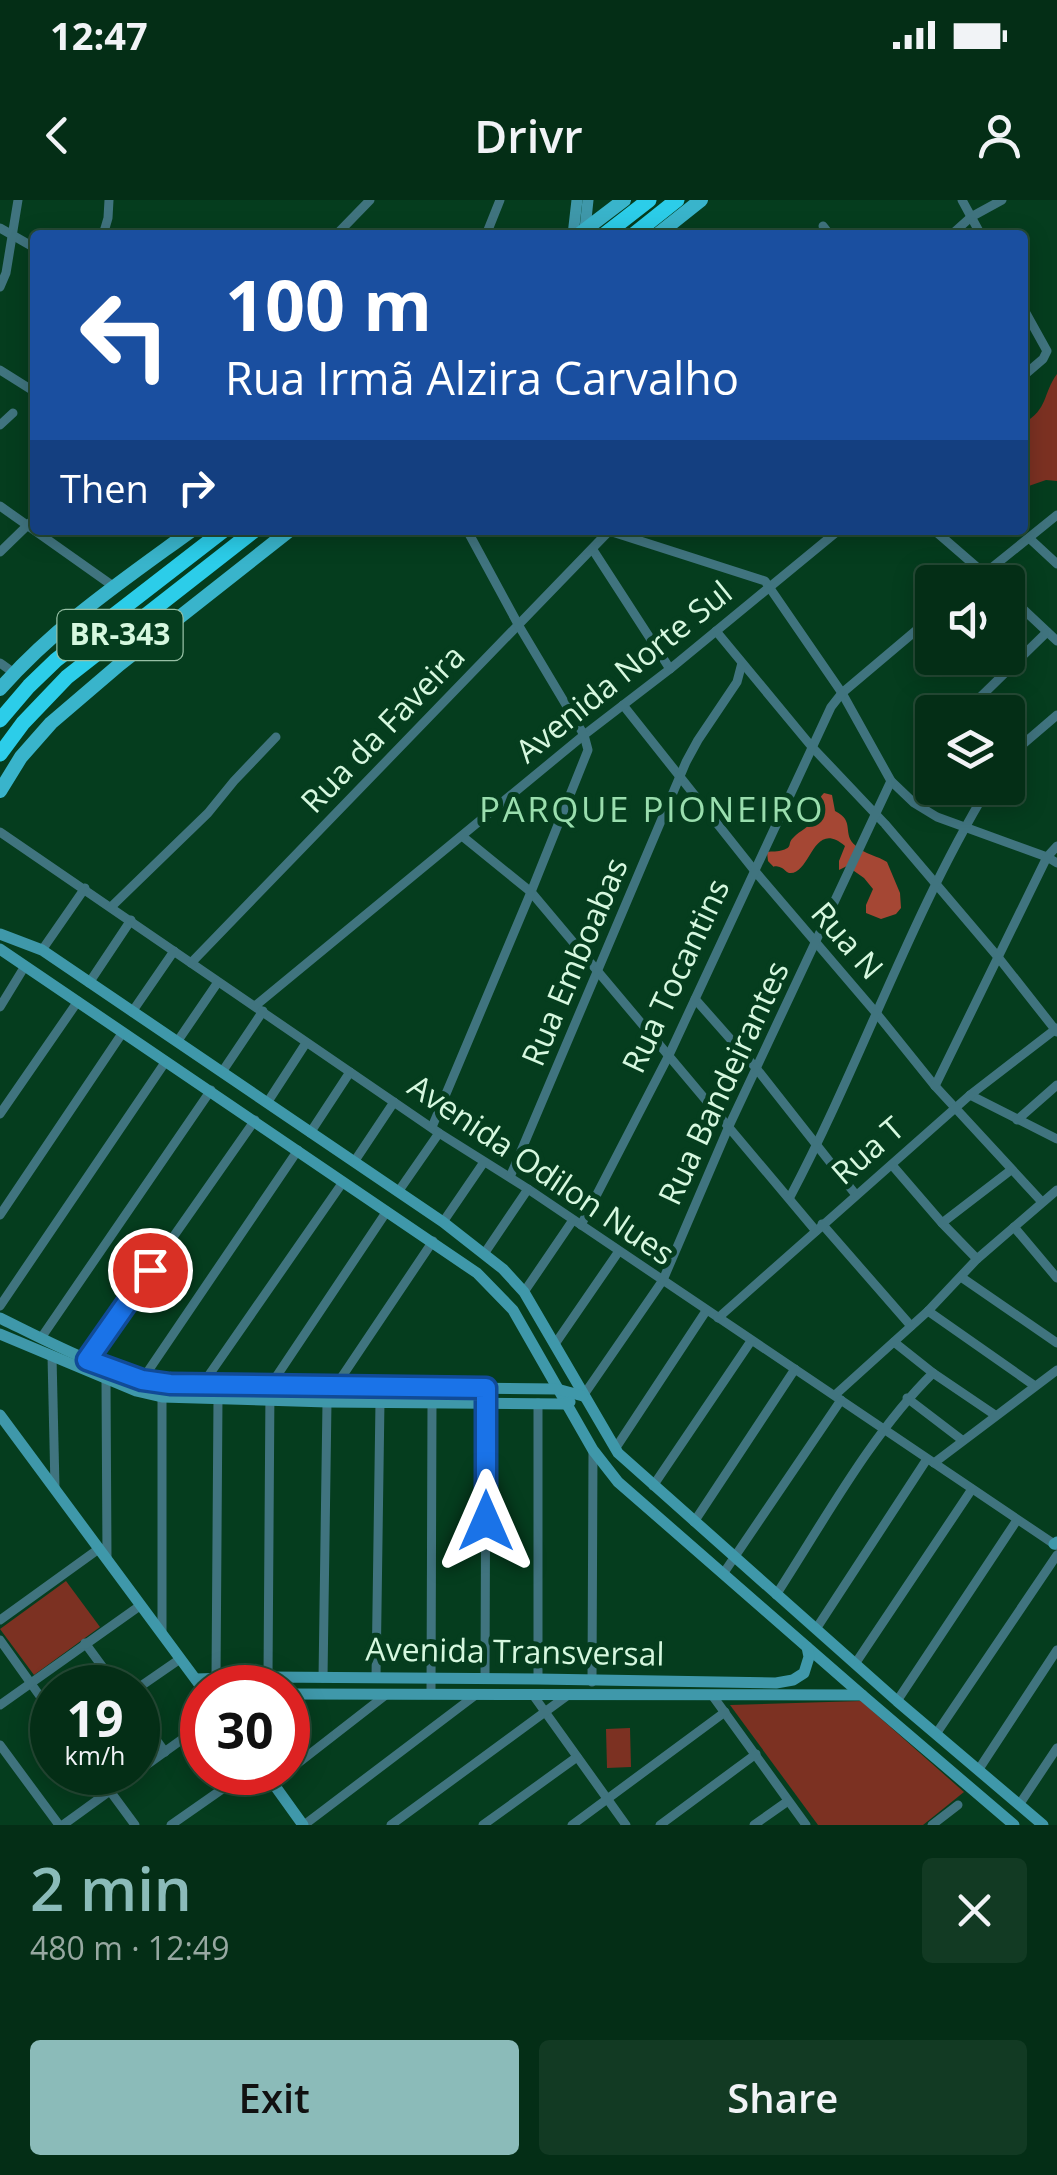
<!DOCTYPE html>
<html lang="en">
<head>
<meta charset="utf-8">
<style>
  :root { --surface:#042e16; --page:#123a23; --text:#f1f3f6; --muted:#97a8a1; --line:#254a35; --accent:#8bbbb9 }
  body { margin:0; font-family:"Open Sans",sans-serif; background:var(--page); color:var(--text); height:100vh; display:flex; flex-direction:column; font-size:38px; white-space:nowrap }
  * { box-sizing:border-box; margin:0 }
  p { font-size:32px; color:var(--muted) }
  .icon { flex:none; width:55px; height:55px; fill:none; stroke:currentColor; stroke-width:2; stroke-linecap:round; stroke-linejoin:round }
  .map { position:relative; height:1625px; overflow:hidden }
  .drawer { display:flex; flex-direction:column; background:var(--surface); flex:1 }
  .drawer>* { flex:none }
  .hud { position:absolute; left:30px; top:30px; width:998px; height:305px; border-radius:10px; box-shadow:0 5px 25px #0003,0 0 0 2px var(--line); background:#1a4fa0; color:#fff; overflow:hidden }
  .tools { position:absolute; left:915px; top:365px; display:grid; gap:20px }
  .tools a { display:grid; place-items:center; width:110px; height:110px; border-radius:10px; background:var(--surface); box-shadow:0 5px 25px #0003,0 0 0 2px var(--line); font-size:50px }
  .speed { position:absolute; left:30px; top:1465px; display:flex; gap:20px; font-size:50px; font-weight:700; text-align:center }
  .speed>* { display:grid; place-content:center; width:130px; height:130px; border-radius:50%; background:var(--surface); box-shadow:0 5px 25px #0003,0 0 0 2px var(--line); line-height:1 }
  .speed small { font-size:25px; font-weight:400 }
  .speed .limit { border:15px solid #d22; background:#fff; color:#111 }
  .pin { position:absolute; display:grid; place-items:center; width:85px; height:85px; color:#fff; margin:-42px; border:5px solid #fff; border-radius:50%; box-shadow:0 2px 10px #0007 }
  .me { position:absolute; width:110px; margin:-55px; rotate:0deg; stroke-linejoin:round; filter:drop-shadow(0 0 8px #0008) }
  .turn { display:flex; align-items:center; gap:35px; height:210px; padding:0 30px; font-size:45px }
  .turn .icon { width:130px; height:130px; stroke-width:2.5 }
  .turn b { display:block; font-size:70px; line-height:85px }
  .then { display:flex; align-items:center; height:95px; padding:0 30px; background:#0003; gap:20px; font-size:38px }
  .round { display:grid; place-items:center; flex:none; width:105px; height:105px; border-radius:10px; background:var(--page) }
  .overview { display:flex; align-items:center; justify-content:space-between; height:170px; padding:0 30px }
  h1 { font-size:60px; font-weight:600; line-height:75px; color:var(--accent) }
  .primary-button { display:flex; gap:20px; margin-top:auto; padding:20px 30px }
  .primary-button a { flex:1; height:115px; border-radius:10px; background:var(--accent); color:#111; font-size:40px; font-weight:600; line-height:115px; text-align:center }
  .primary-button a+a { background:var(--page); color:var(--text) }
  .status { display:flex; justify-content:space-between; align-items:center; height:70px; padding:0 50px; background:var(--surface); direction:ltr }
  .status svg { height:28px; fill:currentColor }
  header { display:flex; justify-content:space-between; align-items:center; height:130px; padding:0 30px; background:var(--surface); font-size:45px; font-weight:600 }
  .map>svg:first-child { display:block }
</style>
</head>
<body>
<div class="status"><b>12:47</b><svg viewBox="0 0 49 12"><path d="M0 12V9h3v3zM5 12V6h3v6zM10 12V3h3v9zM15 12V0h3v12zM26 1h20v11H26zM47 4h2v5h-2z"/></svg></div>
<header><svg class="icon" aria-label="back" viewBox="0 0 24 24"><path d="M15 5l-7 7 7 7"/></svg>Drivr<svg class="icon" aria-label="person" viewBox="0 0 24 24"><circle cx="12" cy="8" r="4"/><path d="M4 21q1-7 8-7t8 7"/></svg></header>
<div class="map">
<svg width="1057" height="1625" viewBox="0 0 1057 1625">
  <rect width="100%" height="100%" fill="#053d1e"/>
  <g fill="#7c3122">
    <path d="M1057,174V281L1046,280L1023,288V224C1049,208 1042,195 1057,174Z"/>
    <path d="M66,1381L100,1427L34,1475L0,1429Z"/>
    <path d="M861,1501L964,1592L923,1625H818L730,1505Z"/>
    <path d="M630,1528L631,1567L607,1568L606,1529Z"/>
  </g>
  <path fill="#a54734" d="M824,593L832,595L835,611C856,621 841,634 856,646C864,654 878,656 887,662L900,693L901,708L896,714L881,719L866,713V705L873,689L864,678L847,666L839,670V661L845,646C812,618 811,676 789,673C786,672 784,669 782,668C768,663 779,672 768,661L767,652C772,651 778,652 783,650C793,647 787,644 793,638C800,630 810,628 816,615C820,605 816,601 824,593Z"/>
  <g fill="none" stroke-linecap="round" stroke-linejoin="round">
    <g stroke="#40747f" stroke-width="9">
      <path d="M962,0L981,35"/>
      <path d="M823,26L830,35"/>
      <path d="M0,28L35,48"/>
      <path d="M103,35L108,18L109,0"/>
      <path d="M336,35L370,0"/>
      <path d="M486,35L500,0"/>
      <path d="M951,35L971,17L1002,0"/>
      <path d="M0,87L6,73L18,0"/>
      <path d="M1022,106L1047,151L1043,159L1022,177"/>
      <path d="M0,170L35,192"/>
      <path d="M0,225L13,213"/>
      <path d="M0,306L113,386"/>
      <path d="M606,330L765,381L842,493L891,581L914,603L937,617L1047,657L1057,663"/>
      <path d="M934,330L994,382"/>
      <path d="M1029,338L1057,364"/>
      <path d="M593,350L670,469"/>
      <path d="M0,352L35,318"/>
      <path d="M974,382L1057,315"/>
      <path d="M1008,395L1057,441"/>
      <path d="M716,431L812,547L885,624L998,757L1057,832"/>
      <path d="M0,463L14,473"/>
      <path d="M623,505L754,670L877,814L935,886L1042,1002"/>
      <path d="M965,512L1047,432"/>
      <path d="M1008,557L1057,515"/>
      <path d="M0,632L439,933L528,989L1057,1346"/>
      <path d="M462,636L531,692L816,1031"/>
      <path d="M111,707L208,613L234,581L276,537"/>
      <path d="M42,750L85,688"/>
      <path d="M191,763L610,330"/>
      <path d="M89,783L131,720"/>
      <path d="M695,799L756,868L856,995"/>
      <path d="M255,806L584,535L670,469L839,330"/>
      <path d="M0,807L25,766"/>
      <path d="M132,812L174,751"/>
      <path d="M177,842L218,782"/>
      <path d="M222,872L263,811"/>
      <path d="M935,886L1047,657L1057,646"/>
      <path d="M970,895L1057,939"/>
      <path d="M267,903L306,843"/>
      <path d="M0,914L78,801"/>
      <path d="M1017,920L1057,885"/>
      <path d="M432,927L531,692L588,550L584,535L519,426L467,330"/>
      <path d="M310,933L350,872"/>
      <path d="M354,962L394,902"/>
      <path d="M892,965L942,1023L977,1059"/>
      <path d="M510,977L686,562L698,540L737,482L742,463"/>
      <path d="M398,992L439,933"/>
      <path d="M790,997C861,863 910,717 988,588"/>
      <path d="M0,1015L123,832"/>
      <path d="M443,1022L484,962"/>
      <path d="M942,1023L1011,970"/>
      <path d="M822,1024L911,1126"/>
      <path d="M581,1025L669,855L831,507L842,493L932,417"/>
      <path d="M1014,1027L1057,1078"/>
      <path d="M484,1054L528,989"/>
      <path d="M961,1077L1057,1143"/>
      <path d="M524,1092L573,1020"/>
      <path d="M0,1106L166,861"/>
      <path d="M928,1111L1035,1186"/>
      <path d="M718,1118L970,895L1057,828"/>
      <path d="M41,1138L211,890"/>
      <path d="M894,1142L933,1173L995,1215"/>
      <path d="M555,1144L619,1051"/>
      <path d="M52,1156L55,1288"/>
      <path d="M87,1160L255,920"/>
      <path d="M106,1179L107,1358"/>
      <path d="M142,1180L298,950"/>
      <path d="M202,1185L343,982"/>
      <path d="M335,1187L433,1041"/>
      <path d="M835,1195L928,1111L977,1059L1057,990"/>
      <path d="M583,1196L663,1080L729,926L891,581"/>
      <path d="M907,1198L962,1240"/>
      <path d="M538,1203V1479"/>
      <path d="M615,1249L706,1111"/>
      <path d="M934,1263L1057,1170"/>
      <path d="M653,1286L751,1141"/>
      <path d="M694,1322L795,1169"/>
      <path d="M723,1374L841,1200"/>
      <path d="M776,1395C824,1321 871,1234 933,1173"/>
      <path d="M0,1420L100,1348"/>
      <path d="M816,1429L927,1259"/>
      <path d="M162,1431V1197"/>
      <path d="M0,1440L52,1513"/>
      <path d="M85,1443L118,1488"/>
      <path d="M855,1464L972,1289"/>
      <path d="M268,1477L270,1186L387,1011"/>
      <path d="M323,1478L327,1202"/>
      <path d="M376,1478L380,1201"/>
      <path d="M216,1479L218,1198"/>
      <path d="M485,1479L486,1201"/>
      <path d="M592,1482L593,1250"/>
      <path d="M138,1488L180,1459"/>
      <path d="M431,1494L432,1202"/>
      <path d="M533,1495L626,1625"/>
      <path d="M712,1495L806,1625"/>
      <path d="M897,1501L1017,1320"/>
      <path d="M0,1505L141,1405"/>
      <path d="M138,1514L165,1552"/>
      <path d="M936,1534L1057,1355"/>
      <path d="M0,1545L59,1625"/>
      <path d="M979,1569L1057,1450"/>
      <path d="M138,1571L202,1525"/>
      <path d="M288,1571L387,1494"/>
      <path d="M96,1572L135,1625"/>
      <path d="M1019,1605L1057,1548"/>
      <path d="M63,1625L136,1572"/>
      <path d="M171,1625L241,1576"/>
      <path d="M304,1625L477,1494"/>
      <path d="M391,1625L568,1495"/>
      <path d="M483,1625L577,1557"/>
      <path d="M572,1625L725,1512"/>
      <path d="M660,1625L756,1554"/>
      <path d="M754,1625L788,1601"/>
      <path d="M932,1625L958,1605"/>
    </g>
    <g stroke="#3f98aa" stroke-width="11">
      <path d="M585,29L588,0"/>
      <path d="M573,35L577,0"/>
      <path d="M0,734L42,750L443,1022L503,1069L524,1092L618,1253L897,1501L1043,1625"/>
      <path d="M0,749L477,1073L513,1110L593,1250L618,1282L862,1495L1014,1625"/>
      <path d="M0,1118C55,1145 110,1175 171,1185L557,1189L583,1196"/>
      <path d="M0,1134L136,1191L162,1197L327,1202L565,1204L570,1202"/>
      <path d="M0,1215L202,1488"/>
      <path d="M1054,1344L1057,1342"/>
      <path d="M196,1479L268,1477L538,1479L776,1483L793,1480L804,1473L809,1457L807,1447"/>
      <path d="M288,1494L862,1495"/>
      <path d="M265,1572L303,1625"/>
    </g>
    <g stroke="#39b4cb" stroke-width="14">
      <path d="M578,35L624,0"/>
      <path d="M657,35L701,0"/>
      <path d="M0,489C55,426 125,379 192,330"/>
      <path d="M0,591L21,557L51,523L120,464L290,330"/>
    </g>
    <g stroke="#2ccde9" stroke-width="15">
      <path d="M604,35L649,0"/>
      <path d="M633,35L677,0"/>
      <path d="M0,520L29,486L56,460L224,330"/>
      <path d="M0,554L23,523L67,477L255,330"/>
    </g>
  </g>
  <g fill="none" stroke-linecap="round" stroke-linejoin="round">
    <defs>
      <path id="route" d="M150,1070L87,1160L142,1180L170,1184L486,1188V1321"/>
    </defs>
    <use href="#route" stroke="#114b97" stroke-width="25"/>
    <use href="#route" stroke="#1a73e8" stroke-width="18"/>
  </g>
  <g text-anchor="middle" stroke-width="10" stroke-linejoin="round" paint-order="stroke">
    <rect fill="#053d1e" stroke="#97c0a5" stroke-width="2.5" x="57.5" y="410" width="125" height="50" rx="8"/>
    <g font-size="30" font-weight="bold" fill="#d6f8df">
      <text x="120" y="445">BR-343</text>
    </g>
    <g font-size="32" fill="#d6f8df" stroke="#053d1e">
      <text transform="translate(624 472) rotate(-39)" y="11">Avenida Norte Sul</text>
      <text transform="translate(383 529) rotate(-46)" y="11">Rua da Faveira</text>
      <text transform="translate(847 741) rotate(49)" y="11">Rua N</text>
      <text transform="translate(575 762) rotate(-67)" y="11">Rua Emboabas</text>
      <text transform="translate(676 776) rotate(-65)" y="11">Rua Tocantins</text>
      <text transform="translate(724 883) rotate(-65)" y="11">Rua Bandeirantes</text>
      <text transform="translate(868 951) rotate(-41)" y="11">Rua T</text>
      <text transform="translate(541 970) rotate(34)" y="11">Avenida Odilon Nues</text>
      <text transform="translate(515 1452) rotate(1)" y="11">Avenida Transversal</text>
    </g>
    <g font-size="35" letter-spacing="2.5" fill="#9adeae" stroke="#053d1e">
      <text x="652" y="622">PARQUE PIONEIRO</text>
    </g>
  </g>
</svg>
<div class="tools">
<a><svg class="icon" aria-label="sound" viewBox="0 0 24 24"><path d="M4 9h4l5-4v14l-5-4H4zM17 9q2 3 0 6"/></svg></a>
<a><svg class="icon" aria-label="layers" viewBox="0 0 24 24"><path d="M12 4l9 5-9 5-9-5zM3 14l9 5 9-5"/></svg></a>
</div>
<div class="speed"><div>19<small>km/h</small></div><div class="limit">30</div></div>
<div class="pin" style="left:150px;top:1070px;background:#d93025"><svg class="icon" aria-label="arrive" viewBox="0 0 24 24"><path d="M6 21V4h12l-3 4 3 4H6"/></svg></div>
<svg class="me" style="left:486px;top:1321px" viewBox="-20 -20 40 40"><path d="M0-17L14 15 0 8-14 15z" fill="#1a73e8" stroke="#fff" stroke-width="4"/></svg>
<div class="hud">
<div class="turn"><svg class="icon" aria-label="left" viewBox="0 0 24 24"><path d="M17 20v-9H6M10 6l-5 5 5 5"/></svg><div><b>100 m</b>Rua Irmã Alzira Carvalho</div></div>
<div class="then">Then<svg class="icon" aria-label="right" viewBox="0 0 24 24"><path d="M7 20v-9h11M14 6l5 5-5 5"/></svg></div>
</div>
</div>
<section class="drawer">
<div class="overview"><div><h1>2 min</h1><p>480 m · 12:49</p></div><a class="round"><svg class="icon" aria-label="close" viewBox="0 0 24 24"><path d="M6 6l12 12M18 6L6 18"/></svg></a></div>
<div class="primary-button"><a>Exit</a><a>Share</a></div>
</section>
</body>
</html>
